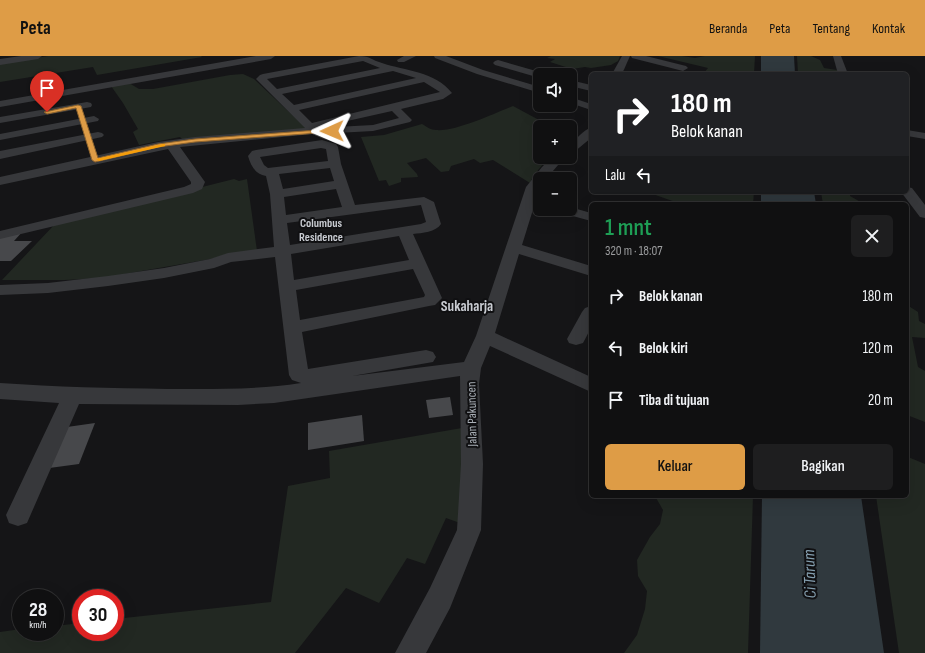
<!DOCTYPE html>
<html lang="id">
<head>
<meta charset="utf-8">
<style>
  :root { --surface:#101011; --page:#1e1e1f; --text:#f1f3f6; --muted:#9c9d9f; --line:#303031; --accent:#de9c46 }
  body { margin:0; font-family:"Sofia Sans Condensed",sans-serif; background:var(--page); color:var(--text); height:100vh; display:flex; flex-direction:column; font-size:15px; white-space:nowrap }
  * { box-sizing:border-box; margin:0 }
  p { font-size:13px; color:var(--muted) }
  .icon { flex:none; width:22px; height:22px; fill:none; stroke:currentColor; stroke-width:2; stroke-linecap:round; stroke-linejoin:round }
  .map { position:relative; flex:1; overflow:hidden }
  .details { position:absolute; left:589px; top:146px; width:320px; height:296px; display:flex; flex-direction:column; background:var(--surface); border-radius:6px; box-shadow:0 4px 16px #0002,0 0 0 1px var(--line) }
  .details>* { flex:none }
  .guide { position:absolute; left:589px; top:16px; width:320px; height:122px; border-radius:6px; box-shadow:0 4px 16px #0002,0 0 0 1px var(--line); background:#202124; color:#fff; overflow:hidden }
  .buttons { position:absolute; left:533px; top:12px; display:grid; gap:8px }
  .buttons a { display:grid; place-items:center; width:44px; height:44px; border-radius:6px; background:var(--surface); box-shadow:0 4px 16px #0002,0 0 0 1px var(--line); font-size:20px }
  .speed { position:absolute; left:12px; top:533px; display:flex; gap:8px; font-size:20px; font-weight:700; text-align:center }
  .speed>* { display:grid; place-content:center; width:52px; height:52px; border-radius:50%; background:var(--surface); box-shadow:0 4px 16px #0002,0 0 0 1px var(--line); line-height:1 }
  .speed small { font-size:10px; font-weight:400 }
  .speed .limit { border:6px solid #d22; background:#fff; color:#111 }
  .pin { position:absolute; display:grid; place-items:center; width:34px; height:34px; color:#fff; margin:-41px -17px; border-radius:50% 50% 50% 0; rotate:-45deg; box-shadow:0 0 4px #0007 }
  .pin .icon { rotate:45deg }
  .me { position:absolute; width:44px; margin:-22px; rotate:269deg; stroke-linejoin:round; filter:drop-shadow(0 0 3px #0008) }
  .turn { display:flex; align-items:center; gap:14px; height:84px; padding:0 16px; font-size:18px }
  .turn .icon { width:52px; height:52px; stroke-width:2.5 }
  .turn b { display:block; font-size:28px; line-height:34px }
  .then { display:flex; align-items:center; height:38px; padding:0 16px; background:#0003; gap:8px; font-size:15px }
  .round { display:grid; place-items:center; flex:none; width:42px; height:42px; border-radius:6px; background:var(--page) }
  .overview { display:flex; align-items:center; justify-content:space-between; height:68px; padding:0 16px }
  h1 { font-size:24px; font-weight:600; line-height:30px; color:#1e9e55 }
  .primary-button { display:flex; gap:8px; margin-top:auto; padding:8px 16px }
  .primary-button a { flex:1; height:46px; border-radius:6px; background:var(--accent); color:#111; font-size:16px; font-weight:600; line-height:46px; text-align:center }
  .primary-button a+a { background:var(--page); color:var(--text) }
  ul { padding:0; list-style:none }
  li { display:flex; align-items:center; gap:12px; height:52px; padding:0 16px }
  li div { flex:1 }
  li b { display:block; font-size:15px }
  li em { font-style:normal }
  header { display:flex; align-items:center; gap:24px; box-sizing:border-box; height:56px; padding:0 20px; background:var(--accent); color:#111 }
  header strong { font-size:19px }
  nav { display:flex; gap:22px; margin-inline-start:auto; font-size:14px }
  .map>svg:first-child { display:block }
</style>
</head>
<body>
<header>
<strong>Peta</strong>
<nav><a>Beranda</a><a>Peta</a><a>Tentang</a><a>Kontak</a></nav>
</header>
<div class="map">
<svg width="925" height="597" viewBox="0 0 925 597">
  <rect width="100%" height="100%" fill="#151517"/>
  <g fill="#222822">
    <path d="M48,0H201L202,1L97,19L93,11L0,26V8Z"/>
    <path d="M551,0H620L618,5L611,9L591,12L585,11L572,13L550,6L555,3L547,2Z"/>
    <path d="M658,0H682L695,2L705,0H755L754,18H709L704,17L708,12Z"/>
    <path d="M797,0H811L820,4L824,12L837,14L839,18H798Z"/>
    <path d="M243,18L254,23L307,73L183,84L180,81L139,89L133,76L138,73L123,47L111,30L129,27L139,33H153L230,19Z"/>
    <path d="M513,50L552,71H540V101H551C542,109 535,116 530,127L493,104L480,107L474,103L451,110L449,115L441,116L426,102L407,107L417,118L418,121L401,122V126L389,130L386,124L379,125L361,81L384,79L422,68C427,71 431,74 436,74C455,76 495,57 513,50Z"/>
    <path d="M234,123L239,125L247,123L257,195L101,222L65,224H2L55,168Z"/>
    <path d="M647,136H754L753,148H681Z"/>
    <path d="M821,136H850V140L864,148H823Z"/>
    <path d="M907,249L918,256L919,265L925,268V282L912,281L918,311L925,315V366L907,359Z"/>
    <path d="M462,372L460,467L446,462L425,508L407,502L379,547L346,532L295,597H0V576L21,573V576H55V570L81,567V576H115V563L271,546L288,430L330,422L329,395Z"/>
    <path d="M907,397L908,401L925,408V597H899L876,440H907Z"/>
    <path d="M655,440H753L748,597H624L637,579L645,553L647,535L638,520L637,504L650,481L660,468L663,454Z"/>
  </g>
  <g fill="#30393e">
    <path d="M761,0H794L795,18H761Z"/>
    <path d="M761,136H814L816,148H761Z"/>
    <path d="M762,440H861L884,597H760Z"/>
  </g>
  <g fill="#47484b">
    <path d="M23,175L14,185H32L11,205H0V181Z"/>
    <path d="M450,341L453,359L429,362L426,344Z"/>
    <path d="M362,359L364,385L308,394V367Z"/>
    <path d="M95,367L79,408L42,413L60,372Z"/>
  </g>
  <g fill="none" stroke-linecap="round" stroke-linejoin="round">
    <g fill="#37383b" fill-rule="evenodd">
      <path d="M21,0H42L38,3L0,9V3Z"/>
      <path d="M256,0H275L271,3L0,51V45Z"/>
      <path d="M359,0C371,0 371,4 382,7C405,15 435,15 452,37L443,43L401,53L412,64L410,66L373,75L336,77L332,76L330,74L332,72L336,71L373,69L399,62L392,55L316,72L319,75L317,77L313,78L180,91L205,126L202,133L193,137L0,183V175L184,131L191,128V126L168,93L0,129V121L158,86L195,81L305,72L256,23L260,19L263,18ZM363,5L380,12L277,33L267,23ZM393,15L416,22L294,49L282,38ZM424,26L440,36L312,67L299,54Z"/>
      <path d="M404,0H416L404,6H398L397,4Z"/>
      <path d="M434,0H446L483,14L540,31V37L477,18L435,2Z"/>
      <path d="M622,0H630L622,18H612Z"/>
      <path d="M631,0H646L686,10L688,12L683,15L632,2Z"/>
      <path d="M833,0H841L848,18H838Z"/>
      <path d="M498,4L543,17L545,19H540V22L495,9L493,7L495,5Z"/>
      <path d="M570,24L591,29V35L570,30Z"/>
      <path d="M570,41L591,48V54L570,47Z"/>
      <path d="M87,46L91,47L92,49L91,51L0,67V61Z"/>
      <path d="M94,60L99,63L98,65L0,84V78Z"/>
      <path d="M591,72V82L574,96L570,97V88C577,83 584,73 591,72Z"/>
      <path d="M907,74L925,77V83L907,80Z"/>
      <path d="M98,76L102,77L104,79L102,81L0,103V95Z"/>
      <path d="M322,84L336,88L338,91L341,108L355,149L424,141L434,146L441,168C436,176 422,177 413,178L442,242L435,249L429,250L302,276L308,313L426,294L433,296L436,301L433,306L352,320L464,306L476,280L526,131L542,111L552,101H565L546,123H540V131L522,189L591,210V220L519,198L495,277L591,321V336L490,290L481,312L479,328L483,408L481,474L450,552L426,597H395L430,532L457,474L461,408L460,320L274,347L238,349L79,348L27,467L18,470L9,467L6,459L59,347L0,343V327C56,331 111,332 167,333C212,333 257,334 301,327L292,324L289,319L275,201L231,206L214,212L164,222L108,230L48,237L0,239V229L48,227L108,220L164,212L210,203L228,197L274,191L270,138L266,120C255,118 251,110 248,100L252,95L256,94ZM321,92L326,93L328,105L268,112L264,109L260,101ZM330,112L334,125L283,133L279,118ZM336,133L342,151L286,159L284,141ZM421,149L426,166L421,168L290,189L287,167ZM399,180L409,204L294,224L291,198ZM413,213L425,239L424,241L300,264L296,234Z"/>
      <path d="M907,131L912,132L925,149V162L920,161L901,136H907Z"/>
      <path d="M570,151L591,157V165L558,156L556,153H570Z"/>
      <path d="M591,250C591,268 592,272 583,287L576,289L569,287L567,283L582,256L585,252Z"/>
    </g>
  </g>
  <path fill="#de9c46" stroke="#90652e" d="M78,49L81,50L98,102L158,88L195,83L332,73L334,75L332,76L195,86L158,91L95,106L92,104L76,52L47,58L44,56Z"/>
  <path fill="#f59e0b" d="M163,88H165V90L99,105L96,103Z"/>
  <g text-anchor="middle" stroke-width="4" stroke-linejoin="round" paint-order="stroke">
    <g font-size="12" font-weight="bold" fill="#c9ccd2" stroke="#101012">
      <text x="321" y="171">Columbus<tspan x="321" dy="14">Residence</tspan></text>
    </g>
    <g font-size="13" fill="#a8aeb5" stroke="#101012">
      <text transform="translate(471 358) rotate(-91)" y="5">Jalan Pakuncen</text>
    </g>
    <g font-size="15" font-weight="bold" fill="#c9ccd2" stroke="#101012">
      <text x="467" y="255">Sukaharja</text>
    </g>
    <g font-size="17" font-style="italic" fill="#839dad" stroke="#101012">
      <text transform="translate(809 518) rotate(-92)" y="6">Ci Tarum</text>
    </g>
  </g>
</svg>
<div class="buttons">
<a><svg class="icon" aria-label="sound" viewBox="0 0 24 24"><path d="M4 9h4l5-4v14l-5-4H4zM17 9q2 3 0 6"/></svg></a>
<a>+</a>
<a>−</a>
</div>
<div class="speed"><div>28<small>km/h</small></div><div class="limit">30</div></div>
<div class="pin" style="left:47px;top:56px;background:#d93025"><svg class="icon" aria-label="arrive" viewBox="0 0 24 24"><path d="M6 21V4h12l-3 4 3 4H6"/></svg></div>
<svg class="me" style="left:332px;top:75px" viewBox="-20 -20 40 40"><path d="M0-17L14 15 0 8-14 15z" fill="#de9c46" stroke="#fff" stroke-width="4"/></svg>
<div class="guide">
<div class="turn"><svg class="icon" aria-label="right" viewBox="0 0 24 24"><path d="M7 20v-9h11M14 6l5 5-5 5"/></svg><div><b>180 m</b>Belok kanan</div></div>
<div class="then">Lalu<svg class="icon" aria-label="left" viewBox="0 0 24 24"><path d="M17 20v-9H6M10 6l-5 5 5 5"/></svg></div>
</div>
<section class="details">
<div class="overview"><div><h1>1 mnt</h1><p>320 m · 18:07</p></div><a class="round"><svg class="icon" aria-label="close" viewBox="0 0 24 24"><path d="M6 6l12 12M18 6L6 18"/></svg></a></div>
<ul>
<li><svg class="icon" aria-label="right" viewBox="0 0 24 24"><path d="M7 20v-9h11M14 6l5 5-5 5"/></svg><div><b>Belok kanan</b></div><em>180 m</em></li>
<li><svg class="icon" aria-label="left" viewBox="0 0 24 24"><path d="M17 20v-9H6M10 6l-5 5 5 5"/></svg><div><b>Belok kiri</b></div><em>120 m</em></li>
<li><svg class="icon" aria-label="arrive" viewBox="0 0 24 24"><path d="M6 21V4h12l-3 4 3 4H6"/></svg><div><b>Tiba di tujuan</b></div><em>20 m</em></li>
</ul>
<div class="primary-button"><a>Keluar</a><a>Bagikan</a></div>
</section>
</div>
</body>
</html>
